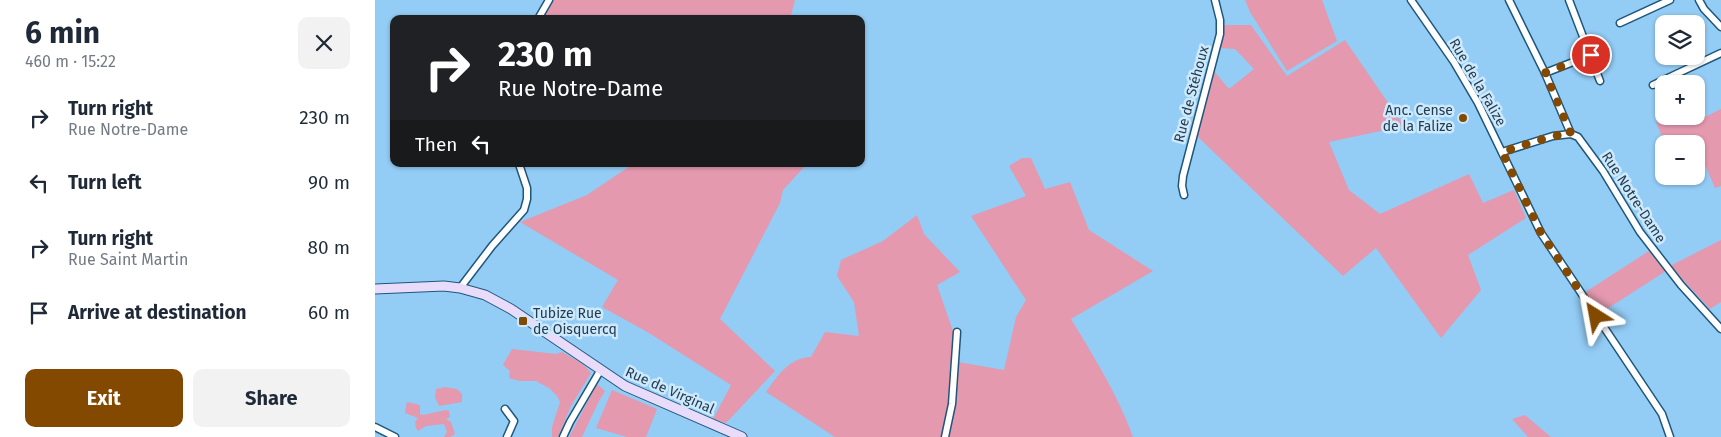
<!DOCTYPE html>
<html lang="en">
<head>
<meta charset="utf-8">
<style>
  :root { --surface:#fff; --page:#f2f2f3; --text:#1f2937; --muted:#747a83; --accent:#844901 }
  body { margin:0; font-family:"Fira Sans",sans-serif; background:var(--page); color:var(--text); height:100vh; display:flex; flex-direction:column; font-size:19px; white-space:nowrap }
  * { box-sizing:border-box; margin:0 }
  p { font-size:16px; color:var(--muted) }
  .icon { flex:none; width:28px; height:28px; fill:none; stroke:currentColor; stroke-width:2; stroke-linecap:round; stroke-linejoin:round }
  .map { position:relative; flex:1; overflow:hidden }
  .panel { display:flex; flex-direction:column; background:var(--surface); width:375px }
  .panel>* { flex:none }
  .hud { position:absolute; left:15px; top:15px; width:475px; height:152px; border-radius:10px; box-shadow:0 1px 4px #0004; background:#202124; color:#fff; overflow:hidden }
  .controls { position:absolute; left:1280px; top:15px; display:grid; gap:10px }
  .controls a { display:grid; place-items:center; width:50px; height:50px; border-radius:10px; background:var(--surface); box-shadow:0 1px 4px #0004; font-size:25px }
  .pin { position:absolute; display:grid; place-items:center; width:42px; height:42px; color:#fff; margin:-21px; border:2px solid #fff; border-radius:50%; box-shadow:0 1px 5px #0007 }
  .me { position:absolute; width:55px; margin:-28px; rotate:326deg; stroke-linejoin:round; filter:drop-shadow(0 0 4px #0008) }
  .turn { display:flex; align-items:center; gap:18px; height:105px; padding:0 25px; font-size:22px }
  .turn .icon { width:65px; height:65px; stroke-width:2.5 }
  .turn b { display:block; font-size:35px; line-height:42px }
  .then { display:flex; align-items:center; height:48px; padding:0 25px; background:#0003; gap:10px; font-size:19px }
  .round { display:grid; place-items:center; flex:none; width:52px; height:52px; border-radius:10px; background:var(--page) }
  .head { display:flex; align-items:center; justify-content:space-between; height:85px; padding:0 25px }
  h1 { font-size:30px; font-weight:700; line-height:38px }
  .primary-button { display:flex; gap:10px; margin-top:auto; padding:10px 25px }
  .primary-button a { flex:1; height:58px; border-radius:10px; background:var(--accent); color:#fff; font-size:20px; font-weight:700; line-height:58px; text-align:center }
  .primary-button a+a { background:var(--page); color:var(--text) }
  ul { padding:0; list-style:none }
  li { display:flex; align-items:center; gap:15px; height:65px; padding:0 25px }
  li div { flex:1 }
  li b { display:block; font-size:19px }
  li em { font-style:normal }
  main { display:flex; flex:1; min-height:0 }
  .map>svg:first-child { display:block }
</style>
</head>
<body>
<main>
<section class="panel">
<div class="head"><div><h1>6 min</h1><p>460 m · 15:22</p></div><a class="round"><svg class="icon" aria-label="close" viewBox="0 0 24 24"><path d="M6 6l12 12M18 6L6 18"/></svg></a></div>
<ul>
<li><svg class="icon" aria-label="right" viewBox="0 0 24 24"><path d="M7 20v-9h11M14 6l5 5-5 5"/></svg><div><b>Turn right</b><p>Rue Notre-Dame</p></div><em>230 m</em></li>
<li><svg class="icon" aria-label="left" viewBox="0 0 24 24"><path d="M17 20v-9H6M10 6l-5 5 5 5"/></svg><div><b>Turn left</b></div><em>90 m</em></li>
<li><svg class="icon" aria-label="right" viewBox="0 0 24 24"><path d="M7 20v-9h11M14 6l5 5-5 5"/></svg><div><b>Turn right</b><p>Rue Saint Martin</p></div><em>80 m</em></li>
<li><svg class="icon" aria-label="arrive" viewBox="0 0 24 24"><path d="M6 21V4h12l-3 4 3 4H6"/></svg><div><b>Arrive at destination</b></div><em>60 m</em></li>
</ul>
<div class="primary-button"><a>Exit</a><a>Share</a></div>
</section>
<div class="map">
<svg width="1346" height="437" viewBox="0 0 1346 437">
  <rect width="100%" height="100%" fill="#93ccf5"/>
  <g fill="#e499af">
    <path d="M178,0H420L415,19H167Z"/>
    <path d="M870,0H947L962,41L912,71L875,12Z"/>
    <path d="M849,25H876L912,76L970,40L1029,126L954,142L974,190L1005,214L1094,174L1108,203L1139,190L1151,218L1093,255L1106,290L1066,338L1001,248L968,276L822,136L838,70L854,89L879,69L860,49L844,48Z"/>
    <path d="M1321,104L1330,117L1346,109V186L1340,188L1321,144H1290L1281,122L1294,116H1321Z"/>
    <path d="M647,158H656L670,189L695,182L714,230L778,271L696,319C719,357 743,395 758,437H573L577,422L583,362L629,370L641,317L651,300L596,216L651,196L634,166Z"/>
    <path d="M258,164H432L408,190L405,203L345,319L400,371L351,423L338,419L356,385L274,333L227,307L243,280L145,222L212,195Z"/>
    <path d="M542,215L549,234L585,272L562,285L579,334L575,402L567,437H460L391,392C403,375 414,358 436,357L450,332L484,336L479,302L462,276L466,260L508,241Z"/>
    <path d="M1346,240V302L1335,309L1295,266Z"/>
    <path d="M1274,251L1291,271L1224,314L1209,293Z"/>
    <path d="M137,349L181,354L187,352L208,364L216,373L196,406L183,437H177V427L185,402L182,396L174,388L161,381H145L134,378L135,371L128,365Z"/>
    <path d="M222,384L230,391L223,403L207,437H194Z"/>
    <path d="M70,387L82,389L87,394V402L64,406L60,397L61,389Z"/>
    <path d="M237,390L282,409L271,437H252L221,428Z"/>
    <path d="M32,402L45,405V414L48,415L71,410L74,411L75,417L71,419L76,422L80,434L75,437H69L72,432L69,424L51,426L43,431L41,428L40,422L43,418L30,413Z"/>
    <path d="M1150,415L1176,437H1153L1137,419Z"/>
  </g>
  <g fill="none" stroke-linecap="round" stroke-linejoin="round">
    <defs>
      <g id="street">
        <path d="M1036,0L1079,62L1103,103L1166,233L1287,414L1295,437"/>
        <path d="M1134,0L1170,73L1196,134"/>
        <path d="M1194,0L1225,81"/>
        <path d="M1324,0L1329,9L1346,27"/>
        <path d="M163,19L174,0"/>
        <path d="M1245,23L1295,0"/>
        <path d="M1170,73L1216,55"/>
        <path d="M1278,85L1346,53"/>
        <path d="M1127,152L1178,136L1196,134L1203,137L1228,171L1265,232L1306,285L1346,329"/>
        <path d="M809,195L807,186L808,176L845,34V20L840,0"/>
        <path d="M85,288L117,246L149,210L152,199V188L144,164"/>
        <path d="M130,409L139,421L132,437"/>
        <path d="M0,427L20,437"/>
        <path d="M188,437L195,422L225,371"/>
        <path d="M570,437L577,404L582,332"/>
      </g>
      <path id="secondary" d="M0,289L69,286L85,288L110,295L136,309L250,386L367,437"/>
    </defs>
    <use href="#street" stroke="#1f577b" stroke-width="9"/>
    <use href="#secondary" stroke="#1f577b" stroke-width="11"/>
    <use href="#street" stroke="#fff" stroke-width="6"/>
    <use href="#secondary" stroke="#e8dcfa" stroke-width="9"/>
  </g>
  <g fill="none" stroke-linecap="round" stroke-linejoin="round">
    <path stroke="#844901" stroke-width="9" stroke-dasharray="0 16.2" d="M1216,55L1170,73L1196,134L1178,136L1127,152L1166,233L1221,316"/>
  </g>
  <g fill="#844901" stroke="#cde9fe" stroke-width="2">
    <circle cx="1088" cy="118" r="5"/>
    <rect x="143" y="316" width="10" height="10" rx="2.5"/>
  </g>
  <g text-anchor="middle" stroke-width="5" stroke-linejoin="round" paint-order="stroke">
    <g font-size="14" fill="#243b4b" stroke="#cde9fe">
      <text transform="translate(1103 82) rotate(60)" y="5">Rue de la Falize</text>
      <text transform="translate(816 94) rotate(-75)" y="5">Rue de Stéhoux</text>
      <text transform="translate(1259 197) rotate(57)" y="5">Rue Notre-Dame</text>
      <text transform="translate(295 390) rotate(24)" y="5">Rue de Virginal</text>
    </g>
    <g font-size="14" fill="#243b4b" stroke="#cde9fe" text-anchor="end">
      <text x="1078" y="115">Anc. Cense<tspan x="1078" dy="16">de la Falize</tspan></text>
      <text x="158" y="318" text-anchor="start">Tubize Rue<tspan x="158" dy="16">de Oisquercq</tspan></text>
    </g>
  </g>
</svg>
<div class="controls">
<a><svg class="icon" aria-label="layers" viewBox="0 0 24 24"><path d="M12 4l9 5-9 5-9-5zM3 14l9 5 9-5"/></svg></a>
<a>+</a>
<a>−</a>
</div>
<div class="pin" style="left:1216px;top:55px;background:#d93025"><svg class="icon" aria-label="arrive" viewBox="0 0 24 24"><path d="M6 21V4h12l-3 4 3 4H6"/></svg></div>
<svg class="me" style="left:1221px;top:316px" viewBox="-20 -20 40 40"><path d="M0-17L14 15 0 8-14 15z" fill="#844901" stroke="#fff" stroke-width="4"/></svg>
<div class="hud">
<div class="turn"><svg class="icon" aria-label="right" viewBox="0 0 24 24"><path d="M7 20v-9h11M14 6l5 5-5 5"/></svg><div><b>230 m</b>Rue Notre-Dame</div></div>
<div class="then">Then<svg class="icon" aria-label="left" viewBox="0 0 24 24"><path d="M17 20v-9H6M10 6l-5 5 5 5"/></svg></div>
</div>
</div>
</main>
</body>
</html>
